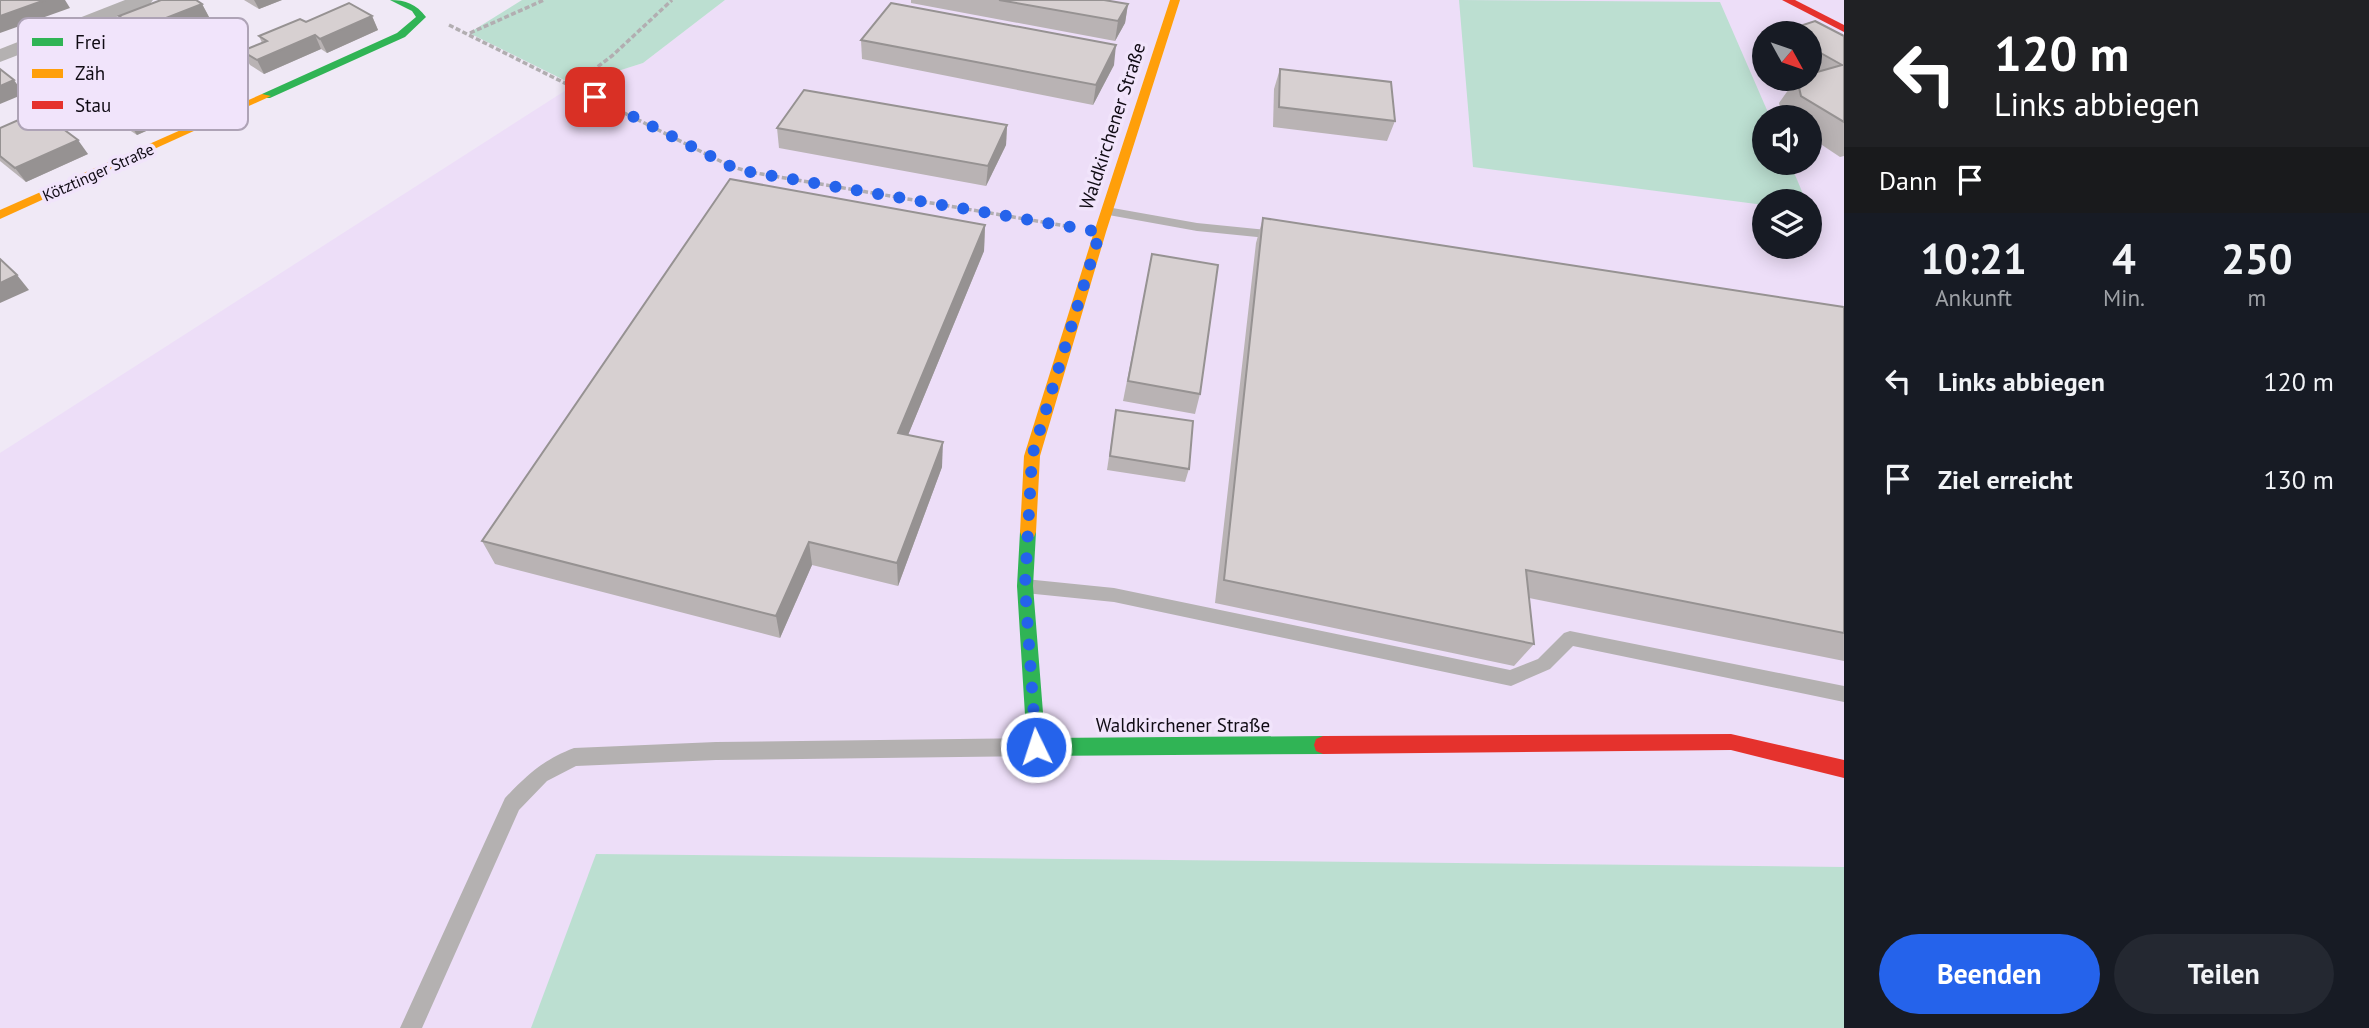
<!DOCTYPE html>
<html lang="de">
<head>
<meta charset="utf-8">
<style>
  :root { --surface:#171b24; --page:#242831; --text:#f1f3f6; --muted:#9ea1a6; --accent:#2563eb }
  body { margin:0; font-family:"PT Sans",sans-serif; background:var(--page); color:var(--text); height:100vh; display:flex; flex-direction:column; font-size:26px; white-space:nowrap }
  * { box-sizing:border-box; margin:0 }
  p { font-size:23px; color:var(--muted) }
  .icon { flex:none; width:38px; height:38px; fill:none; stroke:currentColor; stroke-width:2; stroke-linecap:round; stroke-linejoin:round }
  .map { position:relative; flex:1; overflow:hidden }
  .drawer { display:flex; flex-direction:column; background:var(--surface); width:525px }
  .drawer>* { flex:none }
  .top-card { background:#202124; color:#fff; overflow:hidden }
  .needle { width:46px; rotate:130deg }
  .tools { position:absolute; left:1752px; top:21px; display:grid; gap:14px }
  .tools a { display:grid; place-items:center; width:70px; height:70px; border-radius:50%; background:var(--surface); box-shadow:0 4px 18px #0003; font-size:35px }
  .pin { position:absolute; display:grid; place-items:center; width:60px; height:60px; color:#fff; margin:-30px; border-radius:14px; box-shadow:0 4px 10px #0006 }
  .me { position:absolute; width:77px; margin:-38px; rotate:356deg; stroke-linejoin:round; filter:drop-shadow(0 0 5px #0008) }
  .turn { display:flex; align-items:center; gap:24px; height:147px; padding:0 35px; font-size:32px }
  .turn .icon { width:91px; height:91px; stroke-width:2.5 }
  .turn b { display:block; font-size:49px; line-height:60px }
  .then { display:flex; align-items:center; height:66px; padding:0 35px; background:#0003; gap:14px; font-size:26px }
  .eta { display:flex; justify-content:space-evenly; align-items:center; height:119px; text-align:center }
  .eta b { font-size:42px; font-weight:800; line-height:49px }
  .cta { display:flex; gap:14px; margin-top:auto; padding:14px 35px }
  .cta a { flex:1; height:80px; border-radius:42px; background:var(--accent); color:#fff; font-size:28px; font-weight:800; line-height:80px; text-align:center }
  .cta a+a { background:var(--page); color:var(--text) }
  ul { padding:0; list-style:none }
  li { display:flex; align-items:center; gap:21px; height:98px; padding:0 35px }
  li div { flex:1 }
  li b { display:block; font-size:26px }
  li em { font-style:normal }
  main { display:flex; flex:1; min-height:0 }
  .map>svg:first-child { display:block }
</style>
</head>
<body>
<main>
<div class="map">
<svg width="1844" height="1028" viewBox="0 0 1844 1028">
  <rect width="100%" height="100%" fill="#f0e9f6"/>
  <path fill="#eddef8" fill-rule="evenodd" d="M725,0H1844V1028H0V453L574,85L643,63ZM1764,33H1810V79H1764ZM1764,117H1810V163H1764ZM1764,201H1810V247H1764Z"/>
  <g fill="#bcdfd1">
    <path d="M522,0H725L643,63L574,85L469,33Z"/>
    <path d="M1459,0L1720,2L1770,117H1764V163H1790L1806,201H1764V205L1473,167Z"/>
    <path d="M596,854L1844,867V1028H531Z"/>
  </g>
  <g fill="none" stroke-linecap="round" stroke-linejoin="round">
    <g stroke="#b2aeb1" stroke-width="3.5" stroke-dasharray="5 2.5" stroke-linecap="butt">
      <path d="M449,25L730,166L750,172L1066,226"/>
      <path d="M470,33L544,0"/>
      <path d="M574,85L613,55L672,0"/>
    </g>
    <g fill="#b4b1b1" fill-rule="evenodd">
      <path d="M1107,207L1197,223L1278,231L1284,235L1278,239L1197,231L1103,214L1101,211Z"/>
      <path d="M1025,579L1114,588L1510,670L1538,659L1564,633L1570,631L1844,686V702L1573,646L1550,669L1511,686L1114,602L1025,593L1019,591L1017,586L1019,581Z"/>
      <path d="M1033,738L1040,741L1042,747L1040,753L1033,756L716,760L576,766L547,781L519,810L422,1028H400L505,798C528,774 543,760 574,748L716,742Z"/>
    </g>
    <path fill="#b4b1b1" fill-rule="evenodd" d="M125,0H153L150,4L0,62V49Z"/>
    <g fill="#30b455" fill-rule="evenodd">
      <path d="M390,0C406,0 416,4 426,17L405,37L270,98H262V94L397,33L416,17L412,11Z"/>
      <path d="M1028,526L1034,527L1036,532L1033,586L1045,738L1323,736L1330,739L1332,745L1330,751L1323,754L1036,756L1029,753L1027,747L1017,586L1020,532L1022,527Z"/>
    </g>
    <g fill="#ff9f0a" fill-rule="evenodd">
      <path d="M1170,0H1180L1106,232L1040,456L1036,532L1034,537H1022L1020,532L1024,456L1094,232Z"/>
      <path d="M262,94L271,96L0,219V210Z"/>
    </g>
    <g fill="#e5322d" fill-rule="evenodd">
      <path d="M1782,0H1795L1844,25V32Z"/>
      <path d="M1731,734L1844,760V778L1731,750L1323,754L1316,751L1314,745L1316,739L1323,736Z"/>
    </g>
  </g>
  <g fill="#b9b3b4">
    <path d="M244,0H282L259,9Z"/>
    <path d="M911,0H1104L1128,4L1125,23L1115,41L911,3Z"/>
    <path d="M202,4L209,17L146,43L127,30L119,16Z"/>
    <path d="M372,16L378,30L327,53L321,49L264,74L250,65L242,51L262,43L259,36Z"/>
    <path d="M1815,21L1844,36V156L1840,157L1810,137V117H1782L1779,103L1796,79H1810V33H1782Z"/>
    <path d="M861,40L1114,65L1093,105L862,59Z"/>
    <path d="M103,42L112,56L58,78L40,64L31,51Z"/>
    <path d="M1280,69L1395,121L1387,141L1273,127L1274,89Z"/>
    <path d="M108,108L178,117L137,135L117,122Z"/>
    <path d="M1007,125L1006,145L986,186L779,148L777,128Z"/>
    <path d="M0,128L88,154L26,182L0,161Z"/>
    <path d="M1263,218L1844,307V661L1529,598L1534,644L1514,666L1215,603L1256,243Z"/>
    <path d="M985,225L984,251L908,435L942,467L898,586L812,565L780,638L495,564L482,541Z"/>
    <path d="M1152,254L1200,394L1195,414L1123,401Z"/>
    <path d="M1116,410L1189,469L1185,482L1107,470Z"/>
  </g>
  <g fill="#969292">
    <path d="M45,0H65L70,8L0,33V16Z"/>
    <path d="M254,0H282L259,9Z"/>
    <path d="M202,4L209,17L146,43L138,29Z"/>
    <path d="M1128,4L1125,23L1115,41L1118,21Z"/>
    <path d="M372,16L378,30L327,53L320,39Z"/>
    <path d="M315,35L321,49L264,74L257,60Z"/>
    <path d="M103,42L112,56L58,78L49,64Z"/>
    <path d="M1116,45L1114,65L1093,105L1096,85Z"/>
    <path d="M14,80L24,94L0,104V86Z"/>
    <path d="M169,103L178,117L137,135L128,121Z"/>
    <path d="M1007,125L1006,145L986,186L988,166Z"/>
    <path d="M78,140L88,154L26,182L15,168Z"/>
    <path d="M985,225L984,251L899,457L898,433Z"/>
    <path d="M17,275L29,290L0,303V283Z"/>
    <path d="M943,442L942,467L898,586L897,563Z"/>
    <path d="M809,542L812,565L780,638L776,616Z"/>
  </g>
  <g fill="#d7d0d1" stroke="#969292" stroke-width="2">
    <path d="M0,0H45L0,16Z"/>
    <path d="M161,0H196L202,4L138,29L119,16Z"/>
    <path d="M999,0H1104L1128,4L1118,21Z"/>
    <path d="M349,3L372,16L320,39L315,35L257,60L242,51L267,41L259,36L300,19L306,22Z"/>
    <path d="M891,3L1116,45L1096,85L861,40Z"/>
    <path d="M1815,21L1844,36V122L1801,96L1797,79H1810V74L1842,65L1810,47V33H1784L1782,32Z"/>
    <path d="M0,69L14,80L0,86Z"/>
    <path d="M1280,69L1391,82L1395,121L1279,107Z"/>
    <path d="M804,90L1007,125L988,166L777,128Z"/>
    <path d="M39,111L78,140L15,168L0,156V128Z"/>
    <path d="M730,179L985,225L898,433L943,442L897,563L809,542L776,616L482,541Z"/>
    <path d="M1263,218L1844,307V633L1526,570L1534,644L1224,580Z"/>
    <path d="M1152,254L1218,265L1200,394L1128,381Z"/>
    <path d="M0,259L17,275L0,283Z"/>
    <path d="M1116,410L1193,421L1189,469L1110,456Z"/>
  </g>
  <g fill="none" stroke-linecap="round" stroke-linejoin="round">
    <path stroke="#2563eb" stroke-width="12" stroke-dasharray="0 21.6" d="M595,97L730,166L750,172L1100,232L1032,456L1025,586L1036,747"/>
  </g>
  <g text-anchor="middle" stroke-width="7" stroke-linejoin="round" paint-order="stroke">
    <g font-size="16" fill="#100b14" stroke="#f1e4fb">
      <text transform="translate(98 172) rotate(-24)" y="6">Kötztinger Straße</text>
    </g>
    <g font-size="19" fill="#100b14" stroke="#f1e4fb">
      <text transform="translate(1112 126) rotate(-72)" y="7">Waldkirchener Straße</text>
      <text x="1183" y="732">Waldkirchener Straße</text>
    </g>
  </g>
  <rect x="18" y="18" width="230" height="112" rx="10" fill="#f1e4fb" stroke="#aea3b6" stroke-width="2"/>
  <rect x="32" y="38" width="31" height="8" fill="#30b455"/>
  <rect x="32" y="69" width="31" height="9" fill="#ff9f0a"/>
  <rect x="32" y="101" width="31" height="8" fill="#e5322d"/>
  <g font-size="19" fill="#100b14">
    <text x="75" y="49">Frei</text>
    <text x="75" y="80">Zäh</text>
    <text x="75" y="112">Stau</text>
  </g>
</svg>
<div class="tools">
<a><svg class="needle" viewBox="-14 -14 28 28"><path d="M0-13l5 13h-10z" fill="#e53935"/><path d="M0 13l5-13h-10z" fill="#9ea1a6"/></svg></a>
<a><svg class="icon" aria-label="sound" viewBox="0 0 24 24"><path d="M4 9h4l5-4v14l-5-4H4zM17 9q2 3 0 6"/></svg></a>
<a><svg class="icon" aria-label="layers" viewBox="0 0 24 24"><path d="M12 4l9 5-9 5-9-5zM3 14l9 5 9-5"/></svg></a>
</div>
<div class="pin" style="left:595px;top:97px;background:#d93025"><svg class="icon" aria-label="arrive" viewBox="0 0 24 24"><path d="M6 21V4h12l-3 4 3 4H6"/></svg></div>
<svg class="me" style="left:1036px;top:747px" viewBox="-20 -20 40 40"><circle r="17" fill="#2563eb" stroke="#fff" stroke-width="3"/><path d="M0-11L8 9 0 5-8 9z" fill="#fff"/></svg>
</div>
<section class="drawer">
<div class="top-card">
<div class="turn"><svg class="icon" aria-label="left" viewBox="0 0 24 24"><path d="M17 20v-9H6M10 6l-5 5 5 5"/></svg><div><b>120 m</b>Links abbiegen</div></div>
<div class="then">Dann<svg class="icon" aria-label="arrive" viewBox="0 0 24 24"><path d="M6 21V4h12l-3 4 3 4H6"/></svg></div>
</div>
<div class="eta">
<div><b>10:21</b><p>Ankunft</p></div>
<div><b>4</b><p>Min.</p></div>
<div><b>250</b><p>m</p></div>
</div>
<ul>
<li><svg class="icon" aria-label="left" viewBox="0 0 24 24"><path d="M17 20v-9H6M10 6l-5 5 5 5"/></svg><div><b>Links abbiegen</b></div><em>120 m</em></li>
<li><svg class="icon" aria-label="arrive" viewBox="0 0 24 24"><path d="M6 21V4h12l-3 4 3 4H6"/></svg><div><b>Ziel erreicht</b></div><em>130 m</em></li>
</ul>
<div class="cta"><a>Beenden</a><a>Teilen</a></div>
</section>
</main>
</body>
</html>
